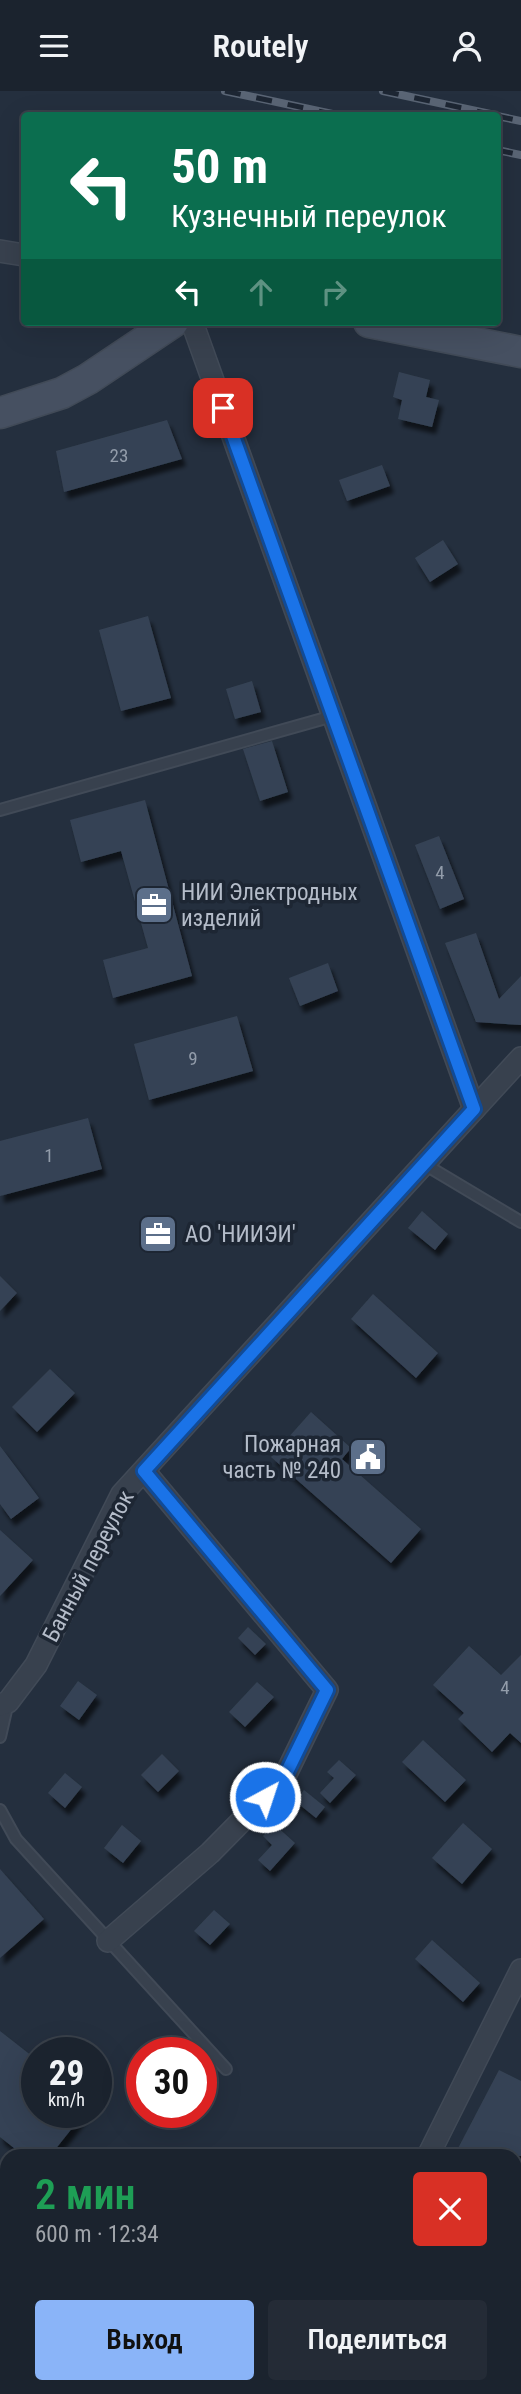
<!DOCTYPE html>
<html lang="ru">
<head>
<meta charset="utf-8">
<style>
  :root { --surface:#1b232e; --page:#242b36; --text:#f1f3f6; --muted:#a0a4aa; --line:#39404a; --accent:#8ab4f8 }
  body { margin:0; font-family:"Roboto Condensed",sans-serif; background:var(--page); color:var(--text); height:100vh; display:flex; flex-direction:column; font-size:26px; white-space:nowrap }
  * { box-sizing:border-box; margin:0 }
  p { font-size:23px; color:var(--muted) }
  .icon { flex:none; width:38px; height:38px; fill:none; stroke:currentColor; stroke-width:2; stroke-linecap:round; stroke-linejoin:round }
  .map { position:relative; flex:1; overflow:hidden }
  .side { position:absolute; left:0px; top:2058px; width:522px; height:245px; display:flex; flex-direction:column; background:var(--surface); border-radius:21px 21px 0 0; box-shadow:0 7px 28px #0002,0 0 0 2px var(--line) }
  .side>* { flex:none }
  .guide { position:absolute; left:21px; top:21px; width:480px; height:214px; border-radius:7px; box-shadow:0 7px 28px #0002,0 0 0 2px var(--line); background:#0b6e4f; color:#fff; overflow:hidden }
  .speed { position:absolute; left:21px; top:1946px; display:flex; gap:14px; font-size:35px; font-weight:700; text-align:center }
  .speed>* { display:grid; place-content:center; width:91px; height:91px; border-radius:50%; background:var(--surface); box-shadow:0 7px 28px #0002,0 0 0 2px var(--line); line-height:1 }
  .speed small { font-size:18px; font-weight:400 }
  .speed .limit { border:10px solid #d22; background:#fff; color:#111 }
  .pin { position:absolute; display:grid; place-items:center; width:60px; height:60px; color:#fff; margin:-30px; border-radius:14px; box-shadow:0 4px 10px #0006 }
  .me { position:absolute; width:77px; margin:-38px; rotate:40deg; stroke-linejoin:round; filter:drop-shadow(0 0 5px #0008) }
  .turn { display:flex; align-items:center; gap:24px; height:147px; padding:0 35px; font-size:32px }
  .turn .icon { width:91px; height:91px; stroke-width:2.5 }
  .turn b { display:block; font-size:49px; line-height:60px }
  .lanes { display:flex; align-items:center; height:66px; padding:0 35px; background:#0003; justify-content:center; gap:35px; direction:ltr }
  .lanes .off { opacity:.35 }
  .round { display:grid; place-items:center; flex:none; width:74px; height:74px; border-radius:7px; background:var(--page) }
  .head { display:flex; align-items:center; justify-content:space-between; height:119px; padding:0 35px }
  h1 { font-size:42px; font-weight:600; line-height:52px; color:#1e9e55 }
  .cta { display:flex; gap:14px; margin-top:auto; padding:14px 35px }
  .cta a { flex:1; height:80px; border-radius:7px; background:var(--accent); color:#111; font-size:28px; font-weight:600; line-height:80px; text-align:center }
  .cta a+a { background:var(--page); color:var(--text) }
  header { display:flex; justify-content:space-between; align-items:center; height:91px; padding:0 35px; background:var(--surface); font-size:32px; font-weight:600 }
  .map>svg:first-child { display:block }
</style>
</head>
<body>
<header><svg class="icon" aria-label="menu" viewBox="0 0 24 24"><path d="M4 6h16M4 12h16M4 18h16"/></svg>Routely<svg class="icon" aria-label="person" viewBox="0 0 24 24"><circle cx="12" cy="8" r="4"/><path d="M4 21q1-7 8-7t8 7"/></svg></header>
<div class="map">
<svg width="521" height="2303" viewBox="0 0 521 2303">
  <defs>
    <filter id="shadow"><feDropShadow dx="4" dy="7" stdDeviation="2" flood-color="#0009"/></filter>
  </defs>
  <rect width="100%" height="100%" fill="#242f3e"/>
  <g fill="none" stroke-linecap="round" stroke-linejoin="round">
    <g stroke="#17263c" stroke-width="5">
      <path d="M352,2065L361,2061"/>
      <path d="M0,2173L7,2171"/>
    </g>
  </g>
  <g fill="#364354" filter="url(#shadow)">
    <path d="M399,281L430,289L426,306L439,309L432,336L398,328L402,309L393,306Z"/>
    <path d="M167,329L182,368L64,401L56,360Z"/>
    <path d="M382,374L390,395L347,410L339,389Z"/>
    <path d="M443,449L458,473L430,491L415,467Z"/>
    <path d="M148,525L171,607L121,620L99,539Z"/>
    <path d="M252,590L261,621L235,628L226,598Z"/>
    <path d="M272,650L288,701L260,710L243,658Z"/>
    <path d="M145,709L192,885L113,907L103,869L148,857L121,760L81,771L70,729Z"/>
    <path d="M439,745L464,808L440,818L415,754Z"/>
    <path d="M476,842L499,908L521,885V934L476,931L445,852Z"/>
    <path d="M328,872L338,900L300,915L289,887Z"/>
    <path d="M237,925L253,980L149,1009L134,953Z"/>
    <path d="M88,1027L102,1078L0,1105V1050Z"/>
    <path d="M422,1120L448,1143L435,1159L408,1137Z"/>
    <path d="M0,1185L17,1202L0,1220Z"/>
    <path d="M373,1203L438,1262L416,1287L351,1228Z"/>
    <path d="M50,1278L75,1302L37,1341L12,1316Z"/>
    <path d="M311,1321L351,1357L342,1368L421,1438L391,1472L271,1366Z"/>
    <path d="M0,1355L39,1407L11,1428L0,1413Z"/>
    <path d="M0,1439L33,1469L0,1505Z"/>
    <path d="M248,1536L266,1553L255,1564L238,1547Z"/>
    <path d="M469,1555L501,1584L521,1564V1652L510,1642L492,1661L458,1628L464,1622L433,1594Z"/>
    <path d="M78,1590L97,1604L79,1629L60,1615Z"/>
    <path d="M257,1591L274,1606L245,1636L229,1621Z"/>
    <path d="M423,1649L466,1689L445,1711L402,1671Z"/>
    <path d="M162,1663L179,1680L158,1701L141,1684Z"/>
    <path d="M339,1669L356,1684L330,1712L320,1702L334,1687L327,1681Z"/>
    <path d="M65,1682L82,1696L65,1717L48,1702Z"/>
    <path d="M304,1699L325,1716L316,1727L295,1710Z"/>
    <path d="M463,1732L492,1758L462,1793L432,1767Z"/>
    <path d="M274,1733L295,1752L270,1780L258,1769L272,1754L263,1745Z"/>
    <path d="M122,1734L141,1750L123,1772L104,1757Z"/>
    <path d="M0,1778L44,1828L0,1867Z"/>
    <path d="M214,1819L230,1833L210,1854L194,1840Z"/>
    <path d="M432,1849L480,1892L463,1911L415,1868Z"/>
    <path d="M0,1940L37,1969V2021H85L50,2065H24L0,2046Z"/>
    <path d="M499,1979L521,1990V2065H454Z"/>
  </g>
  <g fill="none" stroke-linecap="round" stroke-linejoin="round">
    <defs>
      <g id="service">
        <path d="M0,719L333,625"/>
        <path d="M424,1073L521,1131"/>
        <path d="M0,1646L8,1611"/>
        <path d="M0,1719L16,1748L226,1978"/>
      </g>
      <g id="minor">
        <path d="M0,160L24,164"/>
        <path d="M192,231L474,1018"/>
        <path d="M0,1614L8,1611L36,1574L122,1403L521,967"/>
        <path d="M108,1850L210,1762L284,1687L327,1599L144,1380"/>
        <path d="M428,2065L521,1879"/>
        <path d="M309,2303L312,2296"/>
      </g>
      <g id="secondary">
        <path d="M369,231L521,261"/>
        <path d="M0,322L62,302L88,288L173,231"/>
      </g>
    </defs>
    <use href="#service" stroke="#414a57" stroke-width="14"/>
    <use href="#minor" stroke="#414a57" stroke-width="24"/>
    <use href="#secondary" stroke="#414a57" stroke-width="33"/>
    <use href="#service" stroke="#38414e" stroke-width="10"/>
    <use href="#minor" stroke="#38414e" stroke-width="21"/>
    <use href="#secondary" stroke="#465061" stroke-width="30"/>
    <defs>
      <g id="rail">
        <path d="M225,0L337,24"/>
        <path d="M383,0L495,24"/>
        <path d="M497,25L521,30"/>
        <path d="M497,59L521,64"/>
      </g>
    </defs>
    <use href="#rail" stroke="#5a6575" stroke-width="8"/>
    <use href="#rail" stroke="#1d2633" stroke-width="5" stroke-dasharray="16" stroke-linecap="butt"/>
  </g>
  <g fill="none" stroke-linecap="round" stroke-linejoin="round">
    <defs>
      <path id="route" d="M223,317L474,1018L144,1380L327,1599L284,1687L265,1706"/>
    </defs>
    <use href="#route" stroke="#114b97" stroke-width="18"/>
    <use href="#route" stroke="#1a73e8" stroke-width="12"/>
  </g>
  <defs>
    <symbol id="office-square" viewBox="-11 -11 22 22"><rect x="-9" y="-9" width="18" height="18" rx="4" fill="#5c6f8a" stroke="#1d2633"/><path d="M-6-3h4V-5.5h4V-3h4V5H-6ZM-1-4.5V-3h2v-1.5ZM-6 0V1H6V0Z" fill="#fff"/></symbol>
    <symbol id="civic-square" viewBox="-11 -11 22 22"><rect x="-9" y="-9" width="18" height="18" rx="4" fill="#5c6f8a" stroke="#1d2633"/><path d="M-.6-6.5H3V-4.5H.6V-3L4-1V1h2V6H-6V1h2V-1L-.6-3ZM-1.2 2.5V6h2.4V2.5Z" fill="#fff"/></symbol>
  </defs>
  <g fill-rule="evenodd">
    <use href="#office-square" x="132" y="792" width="44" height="44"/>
    <use href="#office-square" x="136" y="1121" width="44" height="44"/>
    <use href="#civic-square" x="346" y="1344" width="44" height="44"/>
  </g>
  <g text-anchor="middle" stroke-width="7" stroke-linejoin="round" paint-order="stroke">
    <g font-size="19" fill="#929caa">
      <text x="119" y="371">23</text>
      <text x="440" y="788">4</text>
      <text x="193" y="974">9</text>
      <text x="49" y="1071">1</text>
      <text x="505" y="1603">4</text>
    </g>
    <g font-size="23" fill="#b4bcc9" stroke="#1d2633" text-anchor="start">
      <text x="181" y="809">НИИ Электродных<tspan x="181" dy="26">изделий</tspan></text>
      <text x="185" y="1151">АО 'НИИЭИ'</text>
      <text x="341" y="1361" text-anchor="end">Пожарная<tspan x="341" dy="26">часть № 240</tspan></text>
    </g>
    <g font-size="23" fill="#b4bcc9" stroke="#1d2633">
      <text transform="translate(88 1475) rotate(-62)" y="8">Банный переулок</text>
    </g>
  </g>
</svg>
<div class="speed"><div>29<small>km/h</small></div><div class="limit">30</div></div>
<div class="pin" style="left:223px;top:317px;background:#d93025"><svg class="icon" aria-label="arrive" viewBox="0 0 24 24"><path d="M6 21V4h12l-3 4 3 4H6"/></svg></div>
<svg class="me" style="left:265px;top:1706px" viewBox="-20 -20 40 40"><circle r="17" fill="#1a73e8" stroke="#fff" stroke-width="3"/><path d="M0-11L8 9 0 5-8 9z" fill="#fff"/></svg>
<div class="guide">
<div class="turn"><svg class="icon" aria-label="left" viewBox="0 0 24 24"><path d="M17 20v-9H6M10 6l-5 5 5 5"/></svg><div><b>50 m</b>Кузнечный переулок</div></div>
<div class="lanes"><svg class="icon" aria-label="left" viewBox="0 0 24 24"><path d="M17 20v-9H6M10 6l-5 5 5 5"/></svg><svg class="icon off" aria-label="ahead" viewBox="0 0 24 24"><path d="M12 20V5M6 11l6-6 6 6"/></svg><svg class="icon off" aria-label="right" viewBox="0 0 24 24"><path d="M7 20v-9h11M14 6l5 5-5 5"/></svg></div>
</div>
<section class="side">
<div class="head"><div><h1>2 мин</h1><p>600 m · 12:34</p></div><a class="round" style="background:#d93025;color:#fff"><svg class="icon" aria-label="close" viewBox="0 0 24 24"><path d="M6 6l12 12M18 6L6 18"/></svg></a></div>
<div class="cta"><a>Выход</a><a>Поделиться</a></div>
</section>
</div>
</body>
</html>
